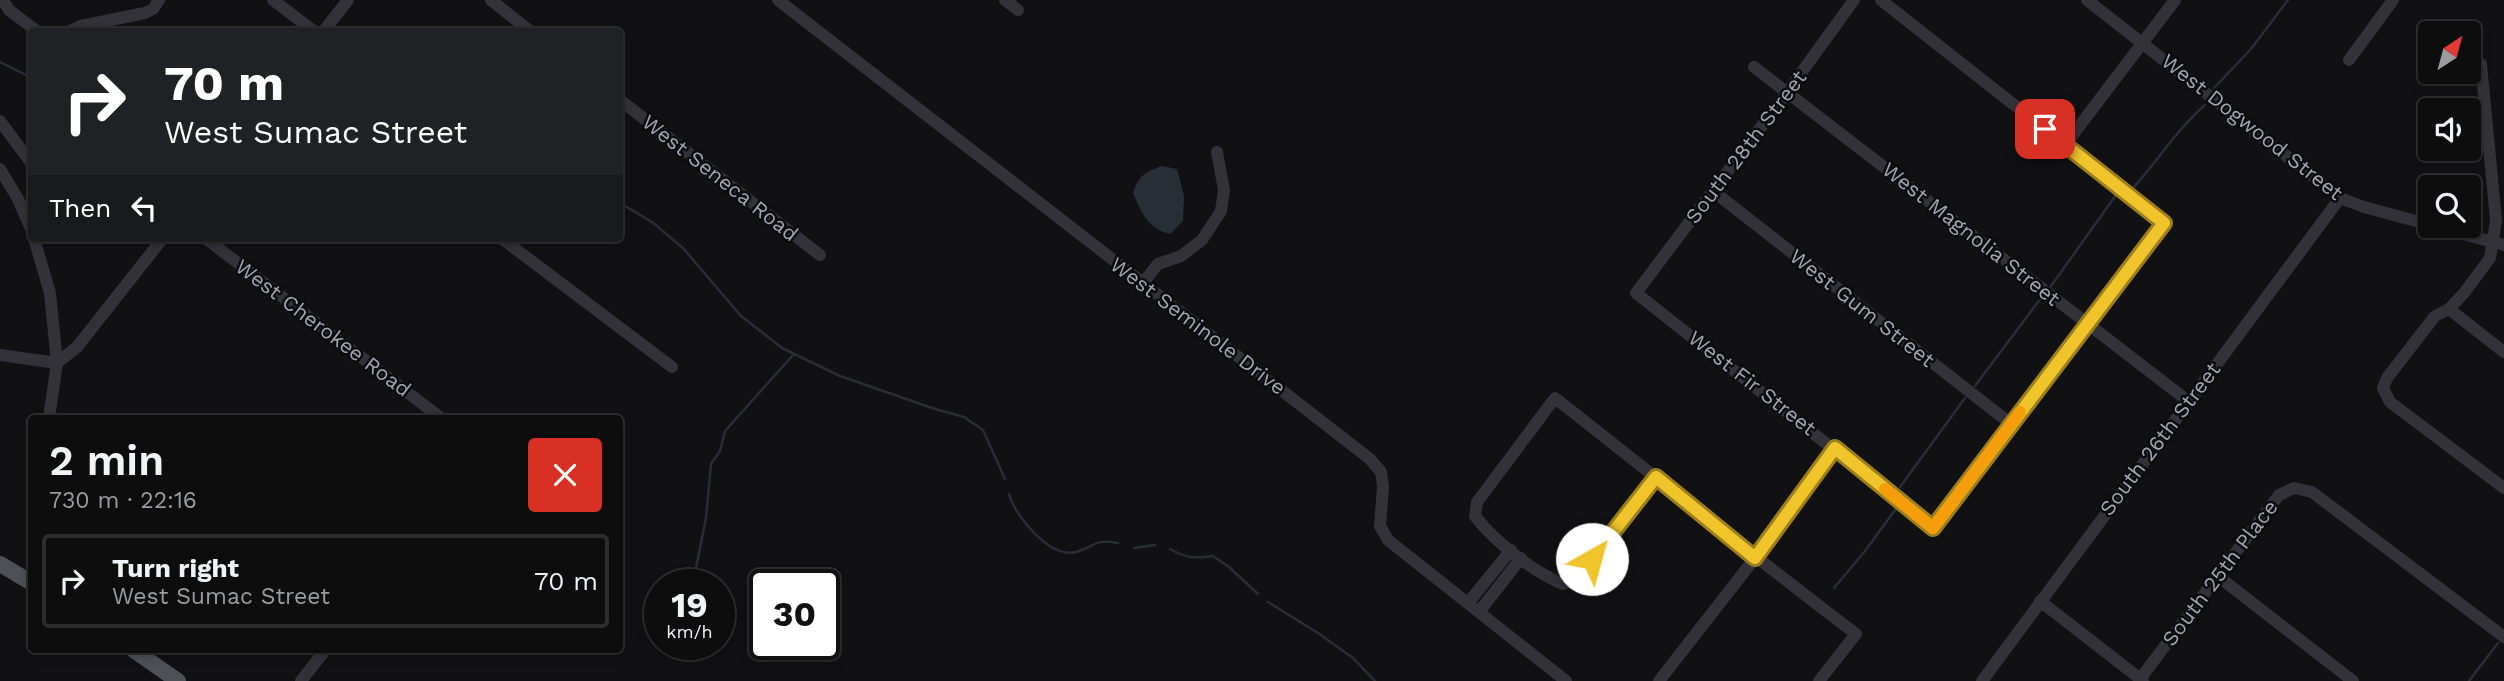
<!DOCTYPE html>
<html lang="en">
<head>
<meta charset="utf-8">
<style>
  :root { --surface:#0d0d0e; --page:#161617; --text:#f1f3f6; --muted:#9a9c9e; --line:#2d2d2e }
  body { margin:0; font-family:"Work Sans",sans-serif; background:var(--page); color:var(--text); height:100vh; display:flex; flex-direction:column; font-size:26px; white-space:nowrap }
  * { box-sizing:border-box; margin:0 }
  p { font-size:23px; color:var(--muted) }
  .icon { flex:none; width:38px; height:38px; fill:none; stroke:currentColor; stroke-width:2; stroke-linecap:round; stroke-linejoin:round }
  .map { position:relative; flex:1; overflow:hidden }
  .drawer { position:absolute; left:28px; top:415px; width:595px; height:238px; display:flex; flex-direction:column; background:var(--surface); border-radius:7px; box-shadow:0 4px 10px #0003,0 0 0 2px var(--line) }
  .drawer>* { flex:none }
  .hud { position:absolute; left:28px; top:28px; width:595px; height:214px; border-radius:7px; box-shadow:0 4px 10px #0003,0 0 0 2px var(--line); background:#202124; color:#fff; overflow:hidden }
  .needle { width:46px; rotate:36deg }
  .fabs { position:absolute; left:2418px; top:21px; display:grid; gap:14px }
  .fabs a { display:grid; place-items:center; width:63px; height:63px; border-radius:7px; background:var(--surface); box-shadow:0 4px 10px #0003,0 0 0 2px var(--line); font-size:35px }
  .speed { position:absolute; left:644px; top:569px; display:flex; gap:14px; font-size:35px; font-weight:700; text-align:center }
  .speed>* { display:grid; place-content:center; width:91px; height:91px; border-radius:50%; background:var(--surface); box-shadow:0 4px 10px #0003,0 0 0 2px var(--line); line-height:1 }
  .speed small { font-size:18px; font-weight:400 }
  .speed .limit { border:4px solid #111; border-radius:10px; background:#fff; color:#111 }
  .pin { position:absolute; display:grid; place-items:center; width:60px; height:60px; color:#fff; margin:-30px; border-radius:14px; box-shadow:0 4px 10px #0006 }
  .me { position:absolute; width:77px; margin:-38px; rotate:38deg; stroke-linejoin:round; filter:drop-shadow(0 0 5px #0008) }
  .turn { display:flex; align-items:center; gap:24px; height:147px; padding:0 21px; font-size:32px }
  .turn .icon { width:91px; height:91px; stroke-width:2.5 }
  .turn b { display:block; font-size:49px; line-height:60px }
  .then { display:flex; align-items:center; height:66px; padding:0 21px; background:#0003; gap:14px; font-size:26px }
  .round { display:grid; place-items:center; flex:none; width:74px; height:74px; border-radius:7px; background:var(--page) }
  .summary { display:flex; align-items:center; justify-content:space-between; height:119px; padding:0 21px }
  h1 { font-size:42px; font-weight:600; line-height:52px }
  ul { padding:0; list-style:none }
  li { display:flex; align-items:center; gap:21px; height:94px; margin:0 14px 10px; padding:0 7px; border:4px solid var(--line); border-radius:7px }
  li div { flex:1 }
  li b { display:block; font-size:26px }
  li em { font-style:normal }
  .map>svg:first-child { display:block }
</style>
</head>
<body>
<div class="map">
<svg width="2504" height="681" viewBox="0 0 2504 681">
  <rect width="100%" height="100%" fill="#111113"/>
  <path fill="#282e36" d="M1162,166L1177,169L1184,196L1183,221L1170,234C1148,229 1141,212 1133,193C1139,175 1145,172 1162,166Z"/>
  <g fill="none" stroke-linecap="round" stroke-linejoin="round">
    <g stroke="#282e36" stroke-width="2.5">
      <path d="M0,62L30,77"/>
      <path d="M2214,88L2251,49L2288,0"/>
      <path d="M2132,189C2158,161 2176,130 2205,105"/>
      <path d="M620,203L652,222L683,248L741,316L782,348L840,376L935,409L964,417L983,430L1005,479"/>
      <path d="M2051,286L2116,195"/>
      <path d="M1975,386L2041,298"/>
      <path d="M1900,487L1965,398"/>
      <path d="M1009,494C1015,516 1050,559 1076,552C1098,546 1091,539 1118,543"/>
      <path d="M1134,548L1155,545"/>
      <path d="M1170,549C1186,558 1195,559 1213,556L1229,567L1258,594"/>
      <path d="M694,578L706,518L711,464L720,451L725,431L794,354"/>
      <path d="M1834,588L1865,551L1898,506"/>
      <path d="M1268,602L1318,633L1353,658L1375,681"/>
      <path d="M2469,681L2498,643"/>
    </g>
    <g stroke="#323238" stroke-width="12">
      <path d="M3,0L9,10L38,32"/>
      <path d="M273,0L315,32"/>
      <path d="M491,0L531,32"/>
      <path d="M778,0L1370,459L1381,472L1383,486L1380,526L1388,540L1566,681"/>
      <path d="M1005,0L1018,10"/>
      <path d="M1854,0L1788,91L1636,293L1933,528L2164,223L1881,0"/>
      <path d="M2087,0L2340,198L2364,207L2431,225"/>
      <path d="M68,32L81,26L145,13L153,9L159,0"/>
      <path d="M323,32L348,0"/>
      <path d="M2349,60L2393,0"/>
      <path d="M2481,64L2496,220L2490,258L2464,293L2449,309L2435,316L2387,378L2383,388L2390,402L2504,488"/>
      <path d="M1754,67L2188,401"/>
      <path d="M620,100L820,255"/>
      <path d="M0,121L32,164"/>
      <path d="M2065,145L2175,0"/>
      <path d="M0,169L18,199L32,231"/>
      <path d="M1713,191L2011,424"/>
      <path d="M2433,226L2504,245"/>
      <path d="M205,238L441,418"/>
      <path d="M501,238L672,367"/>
      <path d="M1142,284L1158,264L1181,256L1202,240L1221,211L1224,190L1217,152"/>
      <path d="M2449,309L2504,352"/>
      <path d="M0,355L57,363L50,293L34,238"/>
      <path d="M49,418L57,363L77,347L163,238"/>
      <path d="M1656,476L1576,580L1563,584C1533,572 1494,541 1475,516L1477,502L1555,398C1656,477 1754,557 1856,634L1819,681"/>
      <path d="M2219,577L2353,681"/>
      <path d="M2040,601L2143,681"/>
      <path d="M1468,603L1511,550"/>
      <path d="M1479,612L1521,558"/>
      <path d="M2140,679L2279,495L2294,488L2312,492L2504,637"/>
      <path d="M301,681L326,649"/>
      <path d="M1659,681L1755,558L1835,448"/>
      <path d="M1982,681L2340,198"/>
    </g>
    <g stroke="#4e4f57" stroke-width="16">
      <path d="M0,564L32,583"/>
      <path d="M132,649L178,681"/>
    </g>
  </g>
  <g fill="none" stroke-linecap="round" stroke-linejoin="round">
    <defs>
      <path id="route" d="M1592,559L1656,477L1755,558L1835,448L1933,528L2164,223L2045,129"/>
    </defs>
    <use href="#route" stroke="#9c7f1c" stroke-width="18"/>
    <use href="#route" stroke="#f0c42b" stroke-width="12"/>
    <path stroke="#f59e0b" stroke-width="12" d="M1885,489L1933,528L2020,412"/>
  </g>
  <g text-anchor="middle" stroke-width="5" stroke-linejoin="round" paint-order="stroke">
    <g font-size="21" fill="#a2a6b3" stroke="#0c0c0e">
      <text transform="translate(2252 127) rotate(38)" y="7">West Dogwood Street</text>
      <text transform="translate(1746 147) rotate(-53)" y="7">South 28th Street</text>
      <text transform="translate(720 178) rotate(38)" y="7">West Seneca Road</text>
      <text transform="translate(1971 234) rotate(38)" y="7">West Magnolia Street</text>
      <text transform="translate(1862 308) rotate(38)" y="7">West Gum Street</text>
      <text transform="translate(1198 326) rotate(37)" y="7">West Seminole Drive</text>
      <text transform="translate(323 328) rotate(37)" y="7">West Cherokee Road</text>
      <text transform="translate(1752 383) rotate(38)" y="7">West Fir Street</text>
      <text transform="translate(2160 439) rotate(-53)" y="7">South 26th Street</text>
      <text transform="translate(2220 573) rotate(-53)" y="7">South 25th Place</text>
    </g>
  </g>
</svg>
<div class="fabs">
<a><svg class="needle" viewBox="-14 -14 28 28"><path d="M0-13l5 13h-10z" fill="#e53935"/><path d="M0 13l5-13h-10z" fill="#9a9c9e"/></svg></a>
<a><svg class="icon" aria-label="sound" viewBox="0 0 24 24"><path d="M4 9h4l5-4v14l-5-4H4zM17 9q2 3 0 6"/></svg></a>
<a><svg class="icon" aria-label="search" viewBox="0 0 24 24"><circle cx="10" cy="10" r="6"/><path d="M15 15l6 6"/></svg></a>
</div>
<div class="speed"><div>19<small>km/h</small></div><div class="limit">30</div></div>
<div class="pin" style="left:2045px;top:129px;background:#d93025"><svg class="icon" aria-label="arrive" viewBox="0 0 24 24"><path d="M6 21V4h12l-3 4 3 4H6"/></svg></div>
<svg class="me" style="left:1592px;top:559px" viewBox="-20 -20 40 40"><circle r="19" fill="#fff"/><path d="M0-13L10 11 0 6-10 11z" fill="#f0c42b"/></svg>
<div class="hud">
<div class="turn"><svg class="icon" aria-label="right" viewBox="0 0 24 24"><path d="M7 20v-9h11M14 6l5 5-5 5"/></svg><div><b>70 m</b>West Sumac Street</div></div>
<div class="then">Then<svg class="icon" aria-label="left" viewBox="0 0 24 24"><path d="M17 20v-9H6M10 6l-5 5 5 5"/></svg></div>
</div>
<section class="drawer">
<div class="summary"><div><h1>2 min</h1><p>730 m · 22:16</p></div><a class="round" style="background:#d93025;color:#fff"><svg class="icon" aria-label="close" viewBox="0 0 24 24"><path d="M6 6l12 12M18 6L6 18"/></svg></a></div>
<ul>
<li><svg class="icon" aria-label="right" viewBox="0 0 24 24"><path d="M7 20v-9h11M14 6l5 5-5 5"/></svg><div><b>Turn right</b><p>West Sumac Street</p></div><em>70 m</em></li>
</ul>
</section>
</div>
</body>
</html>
